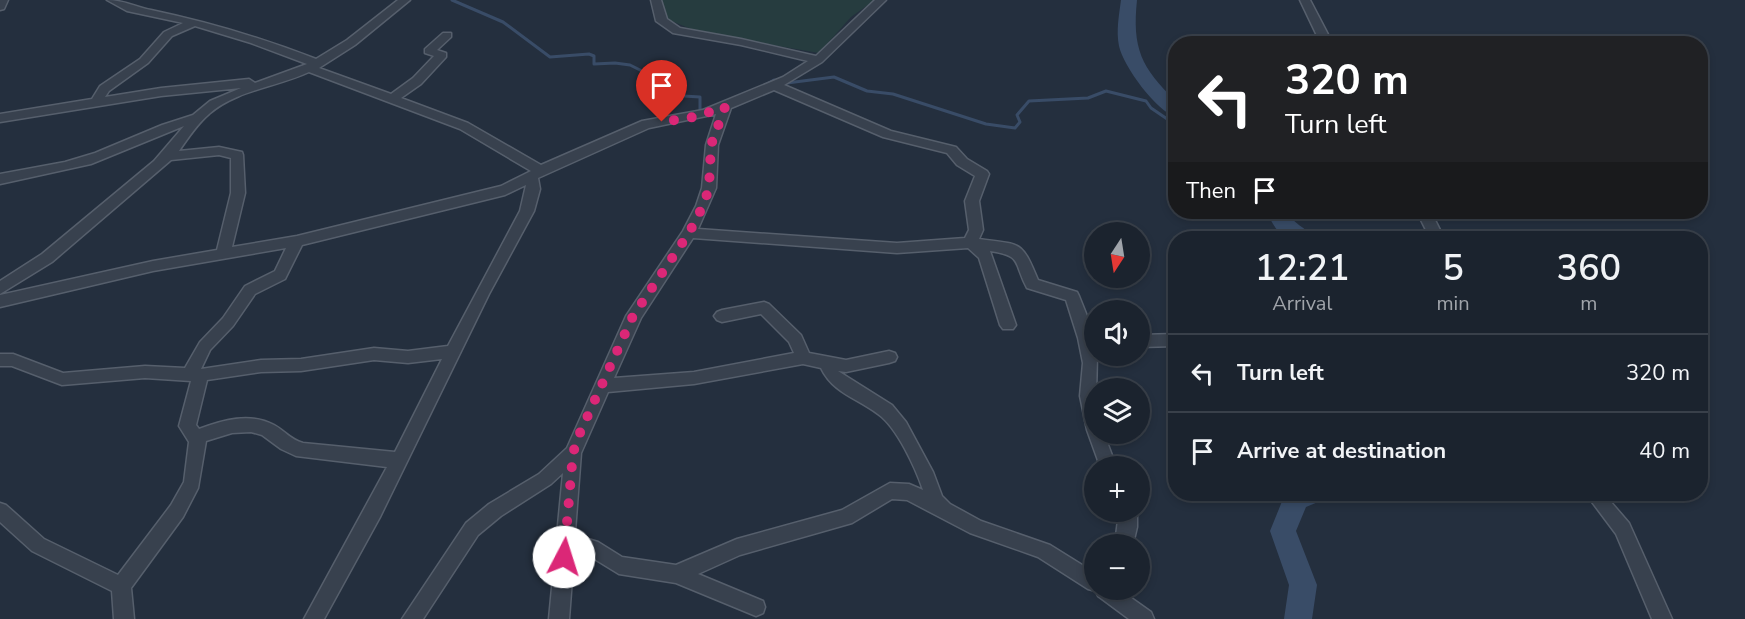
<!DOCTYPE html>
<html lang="en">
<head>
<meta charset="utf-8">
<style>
  :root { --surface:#1b232e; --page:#242b36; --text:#f1f3f6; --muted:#a0a4aa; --line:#39404a }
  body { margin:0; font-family:"Nunito Sans",sans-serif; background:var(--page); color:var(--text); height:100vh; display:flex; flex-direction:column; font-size:22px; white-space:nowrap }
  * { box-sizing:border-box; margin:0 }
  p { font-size:20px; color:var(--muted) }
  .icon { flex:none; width:33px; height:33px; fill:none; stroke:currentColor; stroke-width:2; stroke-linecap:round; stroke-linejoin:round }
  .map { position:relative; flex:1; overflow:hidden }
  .side { position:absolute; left:1168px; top:231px; width:540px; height:270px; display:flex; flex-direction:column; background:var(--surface); border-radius:24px; box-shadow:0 3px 9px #0003,0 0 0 2px var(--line) }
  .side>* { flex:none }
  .guide { position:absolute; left:1168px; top:36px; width:540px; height:183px; border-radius:24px; box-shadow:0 3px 9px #0003,0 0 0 2px var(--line); background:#202124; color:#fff; overflow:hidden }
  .needle { width:39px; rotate:192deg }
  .controls { position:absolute; left:1084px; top:222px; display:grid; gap:12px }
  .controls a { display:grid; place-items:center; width:66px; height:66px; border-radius:50%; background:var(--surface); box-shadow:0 3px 9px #0003,0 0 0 2px var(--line); font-size:30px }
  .pin { position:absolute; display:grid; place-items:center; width:51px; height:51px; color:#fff; margin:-62px -26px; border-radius:50% 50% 50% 0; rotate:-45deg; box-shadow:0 0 6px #0007 }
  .pin .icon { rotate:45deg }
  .me { position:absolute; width:66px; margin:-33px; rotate:5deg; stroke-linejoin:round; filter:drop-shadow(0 0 4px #0008) }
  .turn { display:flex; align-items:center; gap:21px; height:126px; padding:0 18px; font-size:27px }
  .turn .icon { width:78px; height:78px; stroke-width:2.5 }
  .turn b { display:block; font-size:42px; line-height:51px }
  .then { display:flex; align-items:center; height:57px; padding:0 18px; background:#0003; gap:12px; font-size:22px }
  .eta { display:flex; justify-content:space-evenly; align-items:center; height:102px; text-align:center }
  .eta b { font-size:36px; font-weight:600; line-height:42px }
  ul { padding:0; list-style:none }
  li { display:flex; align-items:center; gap:18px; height:78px; padding:0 18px; border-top:2px solid var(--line) }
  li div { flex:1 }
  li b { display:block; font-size:22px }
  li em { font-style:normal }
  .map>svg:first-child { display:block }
</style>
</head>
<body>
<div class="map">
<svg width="1745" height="619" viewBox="0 0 1745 619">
  <rect width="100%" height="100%" fill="#242f3e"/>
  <path fill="#263c3f" d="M661,0H875L851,17L819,53L701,33L664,18Z"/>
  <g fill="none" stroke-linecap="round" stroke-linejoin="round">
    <g stroke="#394c67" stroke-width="3">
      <path d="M452,0L503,22L550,57L589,54L594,56V64L615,63L630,65L646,73L672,74L667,95L700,97V110H705"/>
      <path d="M767,84L774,80L787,83L834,77L867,91L893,94L986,124L1015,128L1020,122L1017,115L1029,101L1088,98L1106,91L1146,101L1151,108L1176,125"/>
    </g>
    <g fill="#394c67" fill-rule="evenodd">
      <path d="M1121,0H1137C1132,48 1141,68 1176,101V117C1157,112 1123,66 1119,46C1116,31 1119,15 1121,0Z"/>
      <path d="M1267,212H1287C1293,224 1306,227 1313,238C1286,241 1278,237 1267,212Z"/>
      <path d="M1285,494H1322L1318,502L1306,507L1296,531L1317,585L1312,619H1284L1289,585L1270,531Z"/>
    </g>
    <defs>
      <g id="minor">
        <path d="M0,0H8L4,9L0,10Z"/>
        <path d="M107,0C123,0 136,7 151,10C208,22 262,38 316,59L347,40L398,0H410L355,45L319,68L391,94L413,78L434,56L425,53V49L443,33H451V37L437,50L446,53V57L421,84L401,98L468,123L541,165L642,121L703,110L783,77L808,61L741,45L673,33L656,21L651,0H661L667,19L680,28L741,39L816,56L875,0H886L822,62L784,85L891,131L956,147L967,159L987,171L989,174L979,201L983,230L979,239C1021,245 1021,239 1038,280L1077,292L1079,296L1095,336V356H1097L1095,434H1104L1116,466H1100L1087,430L1080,396L1083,363L1078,338L1066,300L1027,288C1013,262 1023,256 990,251L1016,325L1013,329H1003L1000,325L979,258L968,248L897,253L693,238L641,318L614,378L694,372L794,353L789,342L761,314L722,322L717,320L714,316L717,312L722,310L764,302L769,304L801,335L809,353L846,360L889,351L895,353L897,357L895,361L889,363L846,372L838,371L892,405L906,422L933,472L942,496L950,504L981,521L1050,545L1095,573V590H1120L1151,612L1154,619H1129L1098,596L1096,591L1088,589L1038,557L970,533L907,500L892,499L852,523L740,555L698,574L763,601L765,607L763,613L756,616L676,583L619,574L588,555L574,552L569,619H549L563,473L551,484L501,516L478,535L423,619H402L466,523L489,504L539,474L567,448L626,316L683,231L696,206L702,188L706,145L716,114L649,128L538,178L540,189L534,211L489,294L380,517L324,619H304L387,467L296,456L281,449L262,435L251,432L232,433L206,441L198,488L183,517L131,588L134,619H114L112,591L32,551L0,522V503L6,505L44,539L118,575L171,505L184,482L189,442L179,426L191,381L145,378L62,385L12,366H0V354H13L63,373L145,366L185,368L200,342L223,318L245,286L275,271L286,248L153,271L0,307V295L153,261L217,250L231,193V158L219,155L171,160L52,262L0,294V281L42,254L154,161L184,126L91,164L0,184V174L65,162L95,153L162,125L193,115L210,101L241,88L161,96L0,122V114L92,99L100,86L140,59L164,32L183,23L127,11ZM195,26L251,43L307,64L255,83L249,79L161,88L105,97L109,91L148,63L172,36ZM309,72L460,129L531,171L501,186L297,236L232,247L245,193L243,155L242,152L219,147L179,151C188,138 197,124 209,114C236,90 277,87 309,72ZM774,90L883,137L947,153L957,165L975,176L965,201L969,230L965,238L897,243L698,229L716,188L718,145L731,108ZM526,185L520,211L448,346L408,351L374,348L301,359L261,360L201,369L210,350L233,326L255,294L285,279L302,245L505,195ZM442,359L395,452L303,443C291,440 285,431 274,425C250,412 223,420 199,429L196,425L207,380L261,372L301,371L374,360L408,363ZM803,364L821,368C833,393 857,398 878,414C897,427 916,469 923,490L909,484L890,483L842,510L737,539L676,565L622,557L598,542L578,536L575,532L581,453L608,392L694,384Z"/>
        <path d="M1300,0H1310L1333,44H1321Z"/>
        <path d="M1417,212H1431L1444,238H1430Z"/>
        <path d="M1176,334V346L1140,347V335Z"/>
        <path d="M1586,494H1604L1629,523L1672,619H1652L1616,534Z"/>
        <path d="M1119,512H1137V527L1133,544H1115Z"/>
      </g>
    </defs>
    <use href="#minor" stroke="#565f6c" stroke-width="3"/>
    <use href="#minor" fill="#38414e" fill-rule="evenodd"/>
  </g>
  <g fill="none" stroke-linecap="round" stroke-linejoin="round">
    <path stroke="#db2777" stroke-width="10" stroke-dasharray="0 18" d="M564,557L573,453L579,435L633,316L689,233L703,206L709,188L711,145L725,107L694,117L662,122"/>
  </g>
</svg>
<div class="controls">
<a><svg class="needle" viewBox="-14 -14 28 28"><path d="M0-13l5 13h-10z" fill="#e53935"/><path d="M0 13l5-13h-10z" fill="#a0a4aa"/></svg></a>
<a><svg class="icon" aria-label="sound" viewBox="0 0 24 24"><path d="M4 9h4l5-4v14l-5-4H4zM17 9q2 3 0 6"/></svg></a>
<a><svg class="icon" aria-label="layers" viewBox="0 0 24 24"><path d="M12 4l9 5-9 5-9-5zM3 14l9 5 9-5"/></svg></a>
<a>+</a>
<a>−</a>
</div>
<div class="pin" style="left:662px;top:122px;background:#d93025"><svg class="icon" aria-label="arrive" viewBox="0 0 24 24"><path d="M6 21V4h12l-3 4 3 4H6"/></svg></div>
<svg class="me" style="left:564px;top:557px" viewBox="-20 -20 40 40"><circle r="19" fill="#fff"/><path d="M0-13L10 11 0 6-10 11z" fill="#db2777"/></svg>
<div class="guide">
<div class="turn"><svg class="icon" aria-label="left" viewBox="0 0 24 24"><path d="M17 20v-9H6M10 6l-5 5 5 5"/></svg><div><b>320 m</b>Turn left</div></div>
<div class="then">Then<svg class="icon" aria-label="arrive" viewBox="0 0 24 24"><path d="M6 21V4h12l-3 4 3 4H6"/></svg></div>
</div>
<section class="side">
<div class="eta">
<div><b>12:21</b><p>Arrival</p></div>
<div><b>5</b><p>min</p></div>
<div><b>360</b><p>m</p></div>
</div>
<ul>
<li><svg class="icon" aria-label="left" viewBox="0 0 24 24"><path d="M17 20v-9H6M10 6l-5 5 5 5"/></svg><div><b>Turn left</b></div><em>320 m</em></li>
<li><svg class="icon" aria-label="arrive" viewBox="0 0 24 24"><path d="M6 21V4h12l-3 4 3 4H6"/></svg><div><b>Arrive at destination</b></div><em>40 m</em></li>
</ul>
</section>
</div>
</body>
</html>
